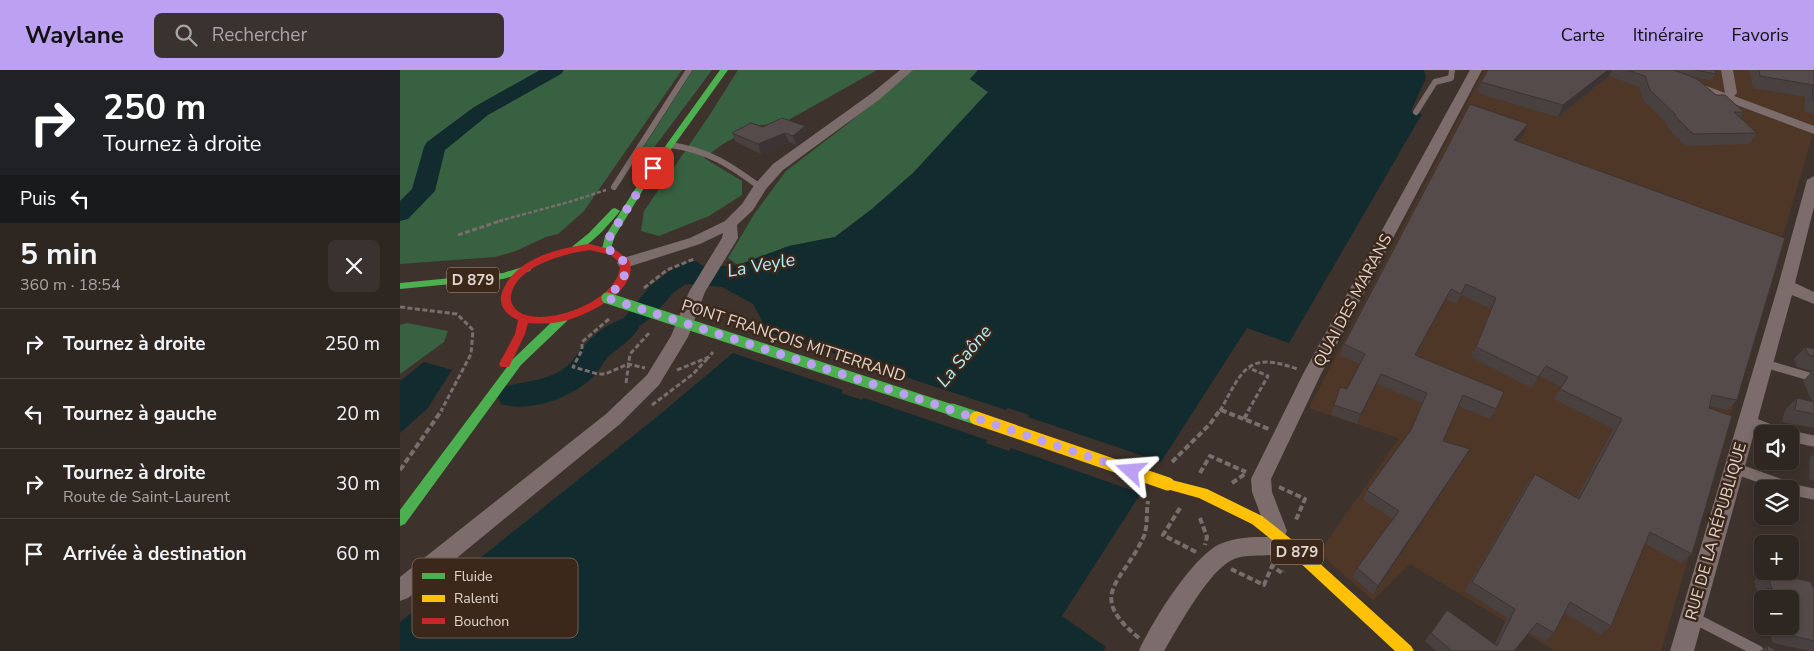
<!DOCTYPE html>
<html lang="fr">
<head>
<meta charset="utf-8">
<style>
  :root { --surface:#2e2621; --page:#3a322e; --text:#f1f3f6; --muted:#a7a5a5; --line:#49433f; --accent:#bca0f2 }
  body { margin:0; font-family:"Nunito Sans",sans-serif; background:var(--page); color:var(--text); height:100vh; display:flex; flex-direction:column; font-size:19px; white-space:nowrap }
  * { box-sizing:border-box; margin:0 }
  p { font-size:16px; color:var(--muted) }
  .icon { flex:none; width:28px; height:28px; fill:none; stroke:currentColor; stroke-width:2; stroke-linecap:round; stroke-linejoin:round }
  .map { position:relative; flex:1; overflow:hidden }
  .sheet { display:flex; flex-direction:column; background:var(--surface); width:400px }
  .sheet>* { flex:none }
  .guide { background:#202124; color:#fff; overflow:hidden }
  .buttons { position:absolute; left:1354px; top:355px; display:grid; gap:10px }
  .buttons a { display:grid; place-items:center; width:45px; height:45px; border-radius:8px; background:var(--surface); box-shadow:0 2px 8px #0003,0 0 0 1px var(--line); font-size:25px }
  .pin { position:absolute; display:grid; place-items:center; width:42px; height:42px; color:#fff; margin:-21px; border-radius:10px; box-shadow:0 2px 8px #0006 }
  .me { position:absolute; width:55px; margin:-28px; rotate:289deg; stroke-linejoin:round; filter:drop-shadow(0 0 4px #0008) }
  .turn { display:flex; align-items:center; gap:18px; height:105px; padding:0 20px; font-size:22px }
  .turn .icon { width:65px; height:65px; stroke-width:2.5 }
  .turn b { display:block; font-size:35px; line-height:42px }
  .then { display:flex; align-items:center; height:48px; padding:0 20px; background:#0003; gap:10px; font-size:19px }
  .round { display:grid; place-items:center; flex:none; width:52px; height:52px; border-radius:8px; background:var(--page) }
  .overview { display:flex; align-items:center; justify-content:space-between; height:85px; padding:0 20px }
  h1 { font-size:30px; font-weight:700; line-height:38px }
  ul { padding:0; list-style:none }
  li { display:flex; align-items:center; gap:15px; height:70px; padding:0 20px; border-top:1px solid var(--line) }
  li div { flex:1 }
  li b { display:block; font-size:19px }
  li em { font-style:normal }
  header { display:flex; align-items:center; gap:30px; box-sizing:border-box; height:70px; padding:0 25px; background:var(--accent); color:#111 }
  header strong { font-size:24px }
  nav { display:flex; gap:28px; margin-inline-start:auto; font-size:18px }
  .search { width:350px; height:45px; background:var(--page); display:flex; align-items:center; gap:12px; box-sizing:border-box; padding:0 18px; border-radius:8px; color:var(--muted); font-size:19px }
  main { display:flex; flex:1; min-height:0 }
  .map>svg:first-child { display:block }
</style>
</head>
<body>
<header>
<strong>Waylane</strong>
<div class="search"><svg class="icon" aria-label="search" viewBox="0 0 24 24"><circle cx="10" cy="10" r="6"/><path d="M15 15l6 6"/></svg>Rechercher</div>
<nav><a>Carte</a><a>Itinéraire</a><a>Favoris</a></nav>
</header>
<main>
<section class="sheet">
<div class="guide">
<div class="turn"><svg class="icon" aria-label="right" viewBox="0 0 24 24"><path d="M7 20v-9h11M14 6l5 5-5 5"/></svg><div><b>250 m</b>Tournez à droite</div></div>
<div class="then">Puis<svg class="icon" aria-label="left" viewBox="0 0 24 24"><path d="M17 20v-9H6M10 6l-5 5 5 5"/></svg></div>
</div>
<div class="overview"><div><h1>5 min</h1><p>360 m · 18:54</p></div><a class="round"><svg class="icon" aria-label="close" viewBox="0 0 24 24"><path d="M6 6l12 12M18 6L6 18"/></svg></a></div>
<ul>
<li><svg class="icon" aria-label="right" viewBox="0 0 24 24"><path d="M7 20v-9h11M14 6l5 5-5 5"/></svg><div><b>Tournez à droite</b></div><em>250 m</em></li>
<li><svg class="icon" aria-label="left" viewBox="0 0 24 24"><path d="M17 20v-9H6M10 6l-5 5 5 5"/></svg><div><b>Tournez à gauche</b></div><em>20 m</em></li>
<li><svg class="icon" aria-label="right" viewBox="0 0 24 24"><path d="M7 20v-9h11M14 6l5 5-5 5"/></svg><div><b>Tournez à droite</b><p>Route de Saint-Laurent</p></div><em>30 m</em></li>
<li><svg class="icon" aria-label="arrive" viewBox="0 0 24 24"><path d="M6 21V4h12l-3 4 3 4H6"/></svg><div><b>Arrivée à destination</b></div><em>60 m</em></li>
</ul>
</section>
<div class="map">
<svg width="1414" height="581" viewBox="0 0 1414 581">
  <rect width="100%" height="100%" fill="#3e332c"/>
  <path fill="#4e3726" d="M1084,0H1414V60L1261,581H1155L1010,494L973,530L919,483L999,368L909,338Z"/>
  <g fill="#386142">
    <path d="M0,0H145L76,40L26,78L14,119L0,131Z"/>
    <path d="M164,0H282L184,141L158,164L146,167L116,181L95,187L0,194V148L29,120L43,77L86,42L124,19Z"/>
    <path d="M293,0H312L244,91L231,97Z"/>
    <path d="M338,0H477L385,52L355,56L323,74L304,88L342,111V125L309,146L259,166L241,161L244,141L309,46Z"/>
    <path d="M512,0H578L570,9L588,22L513,103L472,139L435,167L389,176L338,195L328,188L355,143L386,101L450,52Z"/>
    <path d="M7,253L48,261L44,272L0,304V255Z"/>
  </g>
  <g fill="#122b2e">
    <path d="M578,0H1024L1026,8L1011,41L1022,44L889,273L847,258L662,546L706,577L703,581H0V552L258,346L365,256L353,234L322,217L286,214L274,222L251,248L226,265L218,279L207,286L189,282L193,268L222,250L250,216L277,195L296,191L305,197L338,195L389,176L435,167L472,139L513,103L588,22L570,9Z"/>
    <path d="M24,292L52,300L28,338L0,363V311Z"/>
  </g>
  <path fill="#3e332c" d="M358,259L466,294L468,292L485,298L484,300L606,340L608,338L629,345L628,347L764,393L743,424L611,378L609,381L586,373L587,370L464,328L462,330L441,323L443,320L330,282Z"/>
  <g fill="none" stroke-linecap="round" stroke-linejoin="round">
    <g fill="#122b2e" fill-rule="evenodd">
      <path d="M140,0H164L161,4L88,45L45,80L35,121L8,149L0,151V131L12,119L24,77L27,72L74,37Z"/>
      <path d="M225,248L235,251L239,258C231,271 218,277 208,287C202,293 199,302 192,308C171,328 129,343 101,334L97,326L101,318C121,311 142,312 160,301C173,293 175,286 184,276C193,264 211,252 225,248Z"/>
    </g>
    <path stroke="#7a6e6d" stroke-width="2.5" stroke-dasharray="4 2" stroke-linecap="butt" d="M99,151L169,132L206,120"/>
    <g stroke="#7a6e6d" stroke-width="3" stroke-dasharray="5 2.5" stroke-linecap="butt">
      <path d="M58,165L103,150"/>
      <path d="M244,218L267,200L294,189"/>
      <path d="M0,237L57,244L73,260L71,284L41,341"/>
      <path d="M209,249L182,272V280L173,297L198,304H205L228,294L245,298"/>
      <path d="M277,300L309,287L313,282"/>
      <path d="M226,313L230,284L250,262"/>
      <path d="M252,335L293,304L308,288"/>
      <path d="M821,340L824,341"/>
      <path d="M820,341C842,302 846,280 897,299"/>
      <path d="M848,341L868,306L849,298"/>
    </g>
    <g stroke="#7a6e6d" stroke-width="4" stroke-dasharray="6 3" stroke-linecap="butt">
      <path d="M821,340L869,359"/>
      <path d="M844,349L849,340"/>
      <path d="M772,392L810,354L820,340"/>
      <path d="M0,400L42,340"/>
      <path d="M800,403L810,386L846,402"/>
      <path d="M832,413L845,404"/>
      <path d="M879,417L905,429L895,452"/>
      <path d="M780,438L763,465L798,483"/>
      <path d="M800,448L807,467L805,475"/>
      <path d="M831,499L864,515L872,496L882,503L884,501"/>
      <path d="M739,568C685,524 723,513 744,466C748,455 746,443 748,431"/>
    </g>
    <g stroke="#7c6c6c" stroke-width="6">
      <path d="M1016,42L1035,12L1051,8L1052,0"/>
      <path d="M270,75C308,80 330,95 360,117"/>
      <path d="M214,117L289,0"/>
    </g>
    <path stroke="#7c6c6c" stroke-width="8" d="M1363,293L1414,308"/>
    <g stroke="#7c6c6c" stroke-width="11">
      <path d="M1347,351L1382,364"/>
      <path d="M1390,366L1414,371"/>
      <path d="M1334,398L1399,421L1414,424"/>
      <path d="M1292,547L1358,581"/>
    </g>
    <g fill="#7c6c6c" fill-rule="evenodd">
      <path d="M500,0H513L480,29L383,100L366,119L353,140L337,155L338,168L305,222L288,267L259,315L220,354L8,528L0,531V507L206,344L247,305L271,266L289,222L322,168L323,163L300,174L225,198L220,197L217,193L220,189L290,168L325,151L342,134L355,114L373,94L472,23Z"/>
      <path d="M1070,0H1082L921,304L871,409L872,422L887,461L884,468L880,469L883,476L880,483C865,488 848,483 834,489C809,499 778,558 764,581H739C751,553 793,486 820,474C836,467 852,467 869,467L852,422L851,409L903,304Z"/>
      <path d="M1247,0H1264L1325,23L1321,0H1333L1337,23L1334,26L1414,56V64L1249,2Z"/>
      <path d="M1414,106V137L1395,213L1414,222V234L1392,225L1294,581H1270L1378,216L1407,110Z"/>
    </g>
    <g fill="#4caf50" fill-rule="evenodd">
      <path d="M320,0H328L249,110L215,166L210,181H204L202,179L205,166L241,110Z"/>
      <path d="M215,138L220,141C212,151 185,183 173,180L171,178L173,176L189,163L212,139Z"/>
      <path d="M126,196L130,197L131,199L130,201L103,209L0,219V213L103,203Z"/>
      <path d="M163,244L167,245L168,248L167,251L121,295L5,454L0,456V440L113,289L159,245Z"/>
    </g>
    <path fill="#ffc107" fill-rule="evenodd" d="M768,409L807,419L862,446L906,481L1011,576L1014,581H995L896,489L852,454L799,428L763,418L762,414L763,410Z"/>
    <path fill="#c62828" fill-rule="evenodd" d="M190,174L217,181L229,190C241,220 186,246 164,251C152,254 140,254 128,253L125,264L109,297H101L99,294L115,264L118,250C110,247 102,240 101,231C100,224 104,218 107,212C125,186 160,178 190,174ZM190,180L211,185L220,193C223,229 147,259 119,242C114,238 110,233 111,226C115,196 166,183 190,180Z"/>
    <path stroke="#4caf50" stroke-width="11" d="M207,228L555,341"/>
    <path stroke="#4caf50" stroke-width="13" d="M552,340L576,348"/>
    <path stroke="#ffc107" stroke-width="13" d="M576,348L768,414"/>
  </g>
  <g fill="#494040">
    <path d="M1088,0H1315L1316,4L1311,10L1293,7L1316,25L1344,42L1340,48L1357,63L1349,74L1285,76L1267,57L1268,55L1244,31L1239,17L1209,6L1158,47L1077,23L1081,12Z"/>
    <path d="M1349,0H1414V44L1404,42L1405,27L1353,18Z"/>
    <path d="M1128,54L1124,64L1118,71L1337,330L1327,340L1309,336L1292,484L1281,493L1245,474L1211,556L1201,565L1165,543L1154,563L1145,572L1129,562L1114,581H1036L1025,571L1047,540L1095,574L1107,548L1065,521L1127,414L1135,404L1177,428L1213,359L1154,329L1161,317L1139,306L1132,318L1071,287L1091,239L1061,225L1056,234L1046,229L1016,286L1096,339L1090,349L1058,336L1043,371L1064,389L973,525L953,507L957,498L993,449L963,430L967,420L1010,363L1022,333L977,314L957,354L931,345L940,317L947,319L960,294L940,285L944,274Z"/>
    <path d="M363,57L409,66L396,75L389,72L361,84L336,72L332,63Z"/>
    <path d="M1405,277L1414,279V358L1382,352L1385,340L1397,328L1412,331L1403,311L1412,301L1397,297L1394,289Z"/>
    <path d="M1414,384V411L1409,409L1410,387Z"/>
    <path d="M1366,502L1414,519V581H1410L1373,573L1367,556H1390V529H1362V554L1354,527L1358,524L1354,511Z"/>
    <path d="M1368,576L1377,581H1360Z"/>
  </g>
  <g fill="#3c3434">
    <path d="M1208,0H1212L1209,6L1158,47L1163,35Z"/>
    <path d="M1128,54L1124,64L1110,80L1114,70Z"/>
    <path d="M405,56L409,66L396,75L393,66Z"/>
    <path d="M385,63L389,72L361,84L358,74Z"/>
    <path d="M1051,219L1046,229L1010,296L1015,285Z"/>
    <path d="M981,304L977,314L957,354L961,344Z"/>
    <path d="M1070,379L1064,389L973,525L978,516Z"/>
  </g>
  <g fill="#554b4a" stroke="#3c3434">
    <path d="M1088,0H1208L1163,35L1081,12Z"/>
    <path d="M1228,0H1274L1297,9L1316,25H1325L1344,42H1334L1357,63L1293,64L1274,45H1276L1250,20L1245,6Z"/>
    <path d="M1295,0H1315L1316,4Z"/>
    <path d="M1359,0H1414V31L1412,30L1413,15L1360,6Z"/>
    <path d="M1070,34L1128,54L1114,70L1385,168L1337,330L1312,325L1309,338L1332,346L1292,484L1250,462L1211,556L1170,532L1154,563L1137,553L1114,581H1052L1031,563L1047,540L1097,576L1115,539L1072,512L1135,404L1179,429L1222,349L1160,319L1168,307L1146,296L1138,307L1076,277L1096,228L1066,214L1061,224L1051,219L1015,285L1104,322L1096,339L1063,325L1043,371L1070,379L978,516L957,498L999,441L967,420L1011,360L1027,323L981,304L961,344L934,335L940,317L947,319L965,284L944,274Z"/>
    <path d="M382,48L405,56L393,66L385,63L358,74L332,63L351,53L363,57Z"/>
    <path d="M1405,277L1414,279V286L1409,285Z"/>
    <path d="M1397,328L1414,332V344L1395,340Z"/>
    <path d="M1366,502L1411,512L1414,519V571L1386,564L1384,556H1390V529H1370L1366,518L1372,519Z"/>
    <path d="M1368,576L1377,581H1367Z"/>
  </g>
  <g fill="none" stroke-linecap="round" stroke-linejoin="round">
    <path stroke="#bca0f2" stroke-width="9" stroke-dasharray="0 16.2" d="M253,98L210,166L207,179C237,193 226,209 207,228L528,332L731,401"/>
  </g>
  <g text-anchor="middle" stroke-width="5" stroke-linejoin="round" paint-order="stroke">
    <g fill="#3b281b" stroke="#afa197" stroke-width="1">
      <rect x="47" y="197.5" width="52" height="25" rx="4"/>
      <rect x="871" y="469.5" width="52" height="25" rx="4"/>
    </g>
    <g font-size="15" font-weight="bold" fill="#e1d5cc">
      <text x="73" y="215">D 879</text>
      <text x="897" y="487">D 879</text>
    </g>
    <g font-size="16" fill="#e1d5cc" stroke="#3b281b">
      <text transform="translate(952 230) rotate(-62)" y="6">QUAI DES MARANS</text>
      <text transform="translate(394 270) rotate(18)" y="6">PONT FRANÇOIS MITTERRAND</text>
      <text transform="translate(1315 461) rotate(-74)" y="6">RUE DE LA RÉPUBLIQUE</text>
    </g>
    <g font-size="18" font-style="italic" fill="#aef1fe" stroke="#3b281b">
      <text transform="translate(361 195) rotate(-10)" y="6">La Veyle</text>
      <text transform="translate(564 286) rotate(-50)" y="6">La Saône</text>
    </g>
  </g>
  <rect x="12" y="488" width="166" height="80" rx="8" fill="#3b281b" stroke="#6d5c50" stroke-width="1"/>
  <rect x="22" y="503" width="23" height="6" fill="#4caf50"/>
  <rect x="22" y="525" width="23" height="7" fill="#ffc107"/>
  <rect x="22" y="548" width="23" height="6" fill="#c62828"/>
  <g font-size="14" fill="#e1d5cc">
    <text x="54" y="511">Fluide</text>
    <text x="54" y="533">Ralenti</text>
    <text x="54" y="556">Bouchon</text>
  </g>
</svg>
<div class="buttons">
<a><svg class="icon" aria-label="sound" viewBox="0 0 24 24"><path d="M4 9h4l5-4v14l-5-4H4zM17 9q2 3 0 6"/></svg></a>
<a><svg class="icon" aria-label="layers" viewBox="0 0 24 24"><path d="M12 4l9 5-9 5-9-5zM3 14l9 5 9-5"/></svg></a>
<a>+</a>
<a>−</a>
</div>
<div class="pin" style="left:253px;top:98px;background:#d93025"><svg class="icon" aria-label="arrive" viewBox="0 0 24 24"><path d="M6 21V4h12l-3 4 3 4H6"/></svg></div>
<svg class="me" style="left:731px;top:401px" viewBox="-20 -20 40 40"><path d="M0-17L14 15 0 8-14 15z" fill="#bca0f2" stroke="#fff" stroke-width="4"/></svg>
</div>
</main>
</body>
</html>
